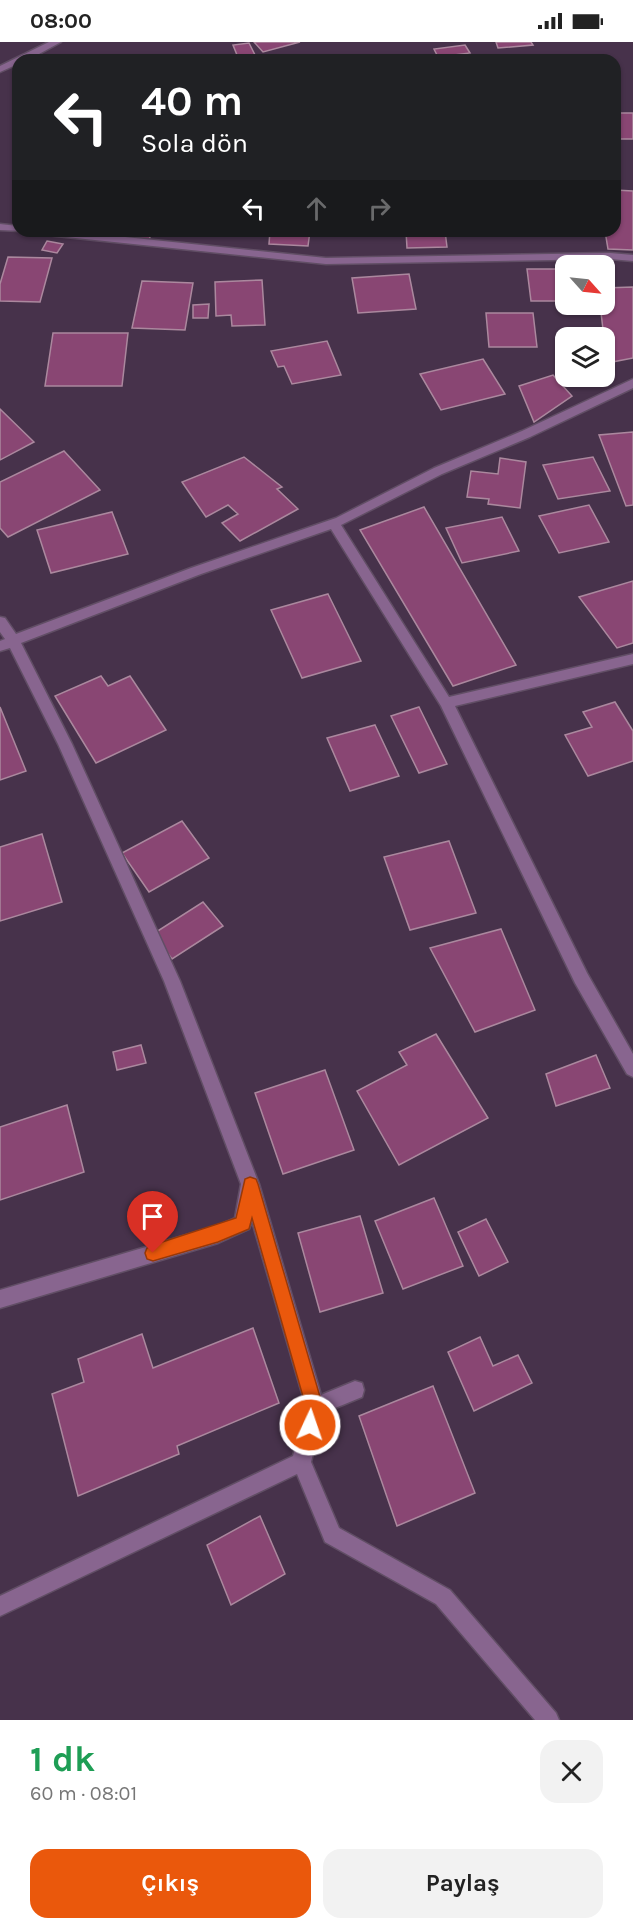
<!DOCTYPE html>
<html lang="tr">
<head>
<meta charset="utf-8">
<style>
  :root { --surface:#fff; --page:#f2f2f2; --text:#222; --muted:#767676; --accent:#ea580c }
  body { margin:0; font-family:Karla,sans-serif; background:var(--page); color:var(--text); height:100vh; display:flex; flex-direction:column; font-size:22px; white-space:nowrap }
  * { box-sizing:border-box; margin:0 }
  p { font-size:20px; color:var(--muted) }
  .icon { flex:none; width:33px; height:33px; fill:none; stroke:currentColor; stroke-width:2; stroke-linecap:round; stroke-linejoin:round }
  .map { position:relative; height:1678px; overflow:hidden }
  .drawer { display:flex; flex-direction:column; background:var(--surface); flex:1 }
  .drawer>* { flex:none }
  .hud { position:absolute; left:12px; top:12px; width:609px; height:183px; border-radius:18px; box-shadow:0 2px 4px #0004; background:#202124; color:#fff; overflow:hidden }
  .needle { width:39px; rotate:117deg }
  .controls { position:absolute; left:555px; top:213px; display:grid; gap:12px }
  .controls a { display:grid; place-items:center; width:60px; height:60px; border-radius:12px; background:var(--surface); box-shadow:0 2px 4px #0004; font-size:30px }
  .pin { position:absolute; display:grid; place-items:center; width:51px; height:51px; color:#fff; margin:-62px -26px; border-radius:50% 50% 50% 0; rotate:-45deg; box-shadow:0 0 6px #0007 }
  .pin .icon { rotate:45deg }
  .me { position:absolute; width:66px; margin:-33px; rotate:3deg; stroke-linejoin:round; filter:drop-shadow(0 0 4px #0008) }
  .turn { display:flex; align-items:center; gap:21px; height:126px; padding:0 30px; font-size:27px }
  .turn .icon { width:78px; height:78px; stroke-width:2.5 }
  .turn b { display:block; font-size:42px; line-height:51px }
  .lanes { display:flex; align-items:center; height:57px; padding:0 30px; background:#0003; justify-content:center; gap:30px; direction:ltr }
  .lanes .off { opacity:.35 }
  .round { display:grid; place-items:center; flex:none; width:63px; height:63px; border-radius:18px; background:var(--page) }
  .summary { display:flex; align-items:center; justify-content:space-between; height:102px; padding:0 30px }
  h1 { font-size:36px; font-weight:700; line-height:45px; color:#1e9e55 }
  .primary-button { display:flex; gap:12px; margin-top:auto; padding:12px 30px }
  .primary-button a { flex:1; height:69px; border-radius:18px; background:var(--accent); color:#fff; font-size:24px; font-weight:700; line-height:69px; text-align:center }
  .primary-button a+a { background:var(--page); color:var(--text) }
  .status { display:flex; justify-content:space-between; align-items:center; height:42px; padding:0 30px; background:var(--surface); direction:ltr }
  .status svg { height:16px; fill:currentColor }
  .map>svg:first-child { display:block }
</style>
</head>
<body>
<div class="status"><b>08:00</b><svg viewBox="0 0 49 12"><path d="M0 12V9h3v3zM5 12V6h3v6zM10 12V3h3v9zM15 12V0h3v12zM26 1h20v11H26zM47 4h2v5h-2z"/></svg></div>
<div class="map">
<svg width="633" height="1678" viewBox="0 0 633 1678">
  <rect width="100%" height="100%" fill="#47324b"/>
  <g fill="#894673" stroke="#ab889e" stroke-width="1.5">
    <path d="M254,0H300L263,10Z"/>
    <path d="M496,0H531L533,3L498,6Z"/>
    <path d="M249,1L256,15L239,18L233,3Z"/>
    <path d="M465,3L470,11L438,15L434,7Z"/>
    <rect x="615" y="71" width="18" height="26"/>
    <path d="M615,148L633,149V208L608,207L605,189H615Z"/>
    <path d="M140,189H152L149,198L138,197Z"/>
    <path d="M270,189H310L308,204L269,202Z"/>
    <path d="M406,189H445L447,205L407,206Z"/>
    <path d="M47,199L63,202L57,211L42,208Z"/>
    <path d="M8,215L52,216L40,260L0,259V242Z"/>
    <path d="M527,227H566V259H531Z"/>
    <path d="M409,232L416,267L358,271L352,236Z"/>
    <path d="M262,238L265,283L232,284L231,273L216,274L215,240Z"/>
    <path d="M142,239L193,241L185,288L132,286Z"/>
    <path d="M633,245V316L607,321L600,262H604V246Z"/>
    <path d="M209,262L208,276H193V263Z"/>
    <path d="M486,271H533L537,305H489Z"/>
    <path d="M53,291H128L122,344H45Z"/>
    <path d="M327,299L341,333L292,342L284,324L278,325L271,309Z"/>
    <path d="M483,317L505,352L441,368L420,332Z"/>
    <path d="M553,333L572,354L534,380L519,344Z"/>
    <path d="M0,367L34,400L0,418Z"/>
    <path d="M633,390V463L626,464L599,393Z"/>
    <path d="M64,409L100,448L8,495L0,486V440Z"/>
    <path d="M244,415L282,445L277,447L298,467L240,499L222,481L238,472L228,463L206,475L182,440Z"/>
    <path d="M593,415L610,449L558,457L543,423Z"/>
    <path d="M500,416L526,420L520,466L488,462L489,457L467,455L471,429L498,432Z"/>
    <path d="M589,463L609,500L559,511L539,474Z"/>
    <path d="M424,465L516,623L453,644L360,488Z"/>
    <path d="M112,470L128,512L51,531L37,488Z"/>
    <path d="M502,475L519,509L462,521L446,486Z"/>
    <path d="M633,539V601L617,606L579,555Z"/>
    <path d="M328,552L361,619L302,636L271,568Z"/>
    <path d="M101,634L108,644L130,634L166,688L96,721L55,654Z"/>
    <path d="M615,660L633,689V719L588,734L565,693L592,685L583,670Z"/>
    <path d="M0,665L26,729L0,738Z"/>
    <path d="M419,665L447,722L419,731L391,674Z"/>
    <path d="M375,683L399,734L350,749L327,696Z"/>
    <path d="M182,779L209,816L149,850L122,811Z"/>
    <path d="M42,792L62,860L0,879V805Z"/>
    <path d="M449,799L476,871L410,888L384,815Z"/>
    <path d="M203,860L223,884L172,917L153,892Z"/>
    <path d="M501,887L535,968L475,990L430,906Z"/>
    <path d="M436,992L488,1076L399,1123L357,1049L407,1023L399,1010Z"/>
    <path d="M141,1003L146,1021L117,1028L113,1010Z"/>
    <path d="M596,1013L610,1046L556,1064L546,1032Z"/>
    <path d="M325,1028L354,1108L283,1132L255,1051Z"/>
    <path d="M67,1063L84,1130L0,1158V1085Z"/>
    <path d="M434,1156L463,1224L403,1247L375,1179Z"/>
    <path d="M360,1174L383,1251L320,1270L298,1191Z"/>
    <path d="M486,1177L508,1220L479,1234L458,1190Z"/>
    <path d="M253,1286L279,1361L177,1404L179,1412L78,1454L52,1352L84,1340L78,1317L142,1292L153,1326Z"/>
    <path d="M480,1295L493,1324L518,1313L532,1341L474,1369L448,1310Z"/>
    <path d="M433,1344L475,1451L397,1484L359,1374Z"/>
    <path d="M260,1474L285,1532L231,1563L207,1503Z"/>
  </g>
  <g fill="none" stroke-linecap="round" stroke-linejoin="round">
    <defs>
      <g id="minor">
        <path d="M49,0H61L28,18H18V22L0,30V24Z"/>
        <path d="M0,182L18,184V189H22L0,188Z"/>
        <path d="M32,189H68L326,216L610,211L633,213V219L610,217L326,222L37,192Z"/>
        <path d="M633,337V346L530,395L442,432L341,483L449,655L633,612V622L455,664L587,931L633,1012V1035L627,1032L575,941L441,664L331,487L201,532L21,601L72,702L180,939L259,1142L321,1353L355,1339L362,1341L364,1348L362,1355L323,1371L311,1420L339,1486L450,1548L556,1671L559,1678H535L436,1562L325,1500L297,1432L0,1574V1554L293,1414L306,1365L252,1179L249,1187L218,1201L0,1266V1248L217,1184L235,1176L241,1142L164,939L58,702L10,606L0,609V599L5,597L0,590V575L5,576L16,592L191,526L336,476L434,426L522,389Z"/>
      </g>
    </defs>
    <use href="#minor" stroke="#614e65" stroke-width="3"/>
    <use href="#minor" fill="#88658f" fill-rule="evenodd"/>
  </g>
  <path fill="#ea580c" stroke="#983908" stroke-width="1.5" d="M250,1135L256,1137L258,1142L323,1365L316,1389L310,1392L304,1389L302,1383L306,1365L252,1176L249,1187L218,1200L153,1219L147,1217L145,1211L147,1206L153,1203L236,1176L245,1137Z"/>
</svg>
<div class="controls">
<a><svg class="needle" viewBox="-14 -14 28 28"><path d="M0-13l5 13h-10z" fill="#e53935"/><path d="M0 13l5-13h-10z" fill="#767676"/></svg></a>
<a><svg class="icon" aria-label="layers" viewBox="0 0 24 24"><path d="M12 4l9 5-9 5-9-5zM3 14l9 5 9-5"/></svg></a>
</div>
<div class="pin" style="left:153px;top:1211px;background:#d93025"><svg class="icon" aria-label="arrive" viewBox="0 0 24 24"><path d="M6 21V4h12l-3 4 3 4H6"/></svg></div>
<svg class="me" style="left:310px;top:1383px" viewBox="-20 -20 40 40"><circle r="17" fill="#ea580c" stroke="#fff" stroke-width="3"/><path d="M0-11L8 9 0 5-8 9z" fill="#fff"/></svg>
<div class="hud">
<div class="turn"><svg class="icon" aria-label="left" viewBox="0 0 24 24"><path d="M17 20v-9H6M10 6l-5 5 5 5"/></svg><div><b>40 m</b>Sola dön</div></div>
<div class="lanes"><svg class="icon" aria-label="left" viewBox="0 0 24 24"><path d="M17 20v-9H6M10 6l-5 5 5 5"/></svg><svg class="icon off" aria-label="ahead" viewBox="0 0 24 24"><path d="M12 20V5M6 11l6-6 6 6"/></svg><svg class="icon off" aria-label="right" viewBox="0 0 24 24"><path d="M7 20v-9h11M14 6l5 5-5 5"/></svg></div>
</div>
</div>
<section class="drawer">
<div class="summary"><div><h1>1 dk</h1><p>60 m · 08:01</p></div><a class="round"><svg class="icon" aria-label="close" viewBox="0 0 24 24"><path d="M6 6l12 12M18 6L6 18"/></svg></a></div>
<div class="primary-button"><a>Çıkış</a><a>Paylaş</a></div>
</section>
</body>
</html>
